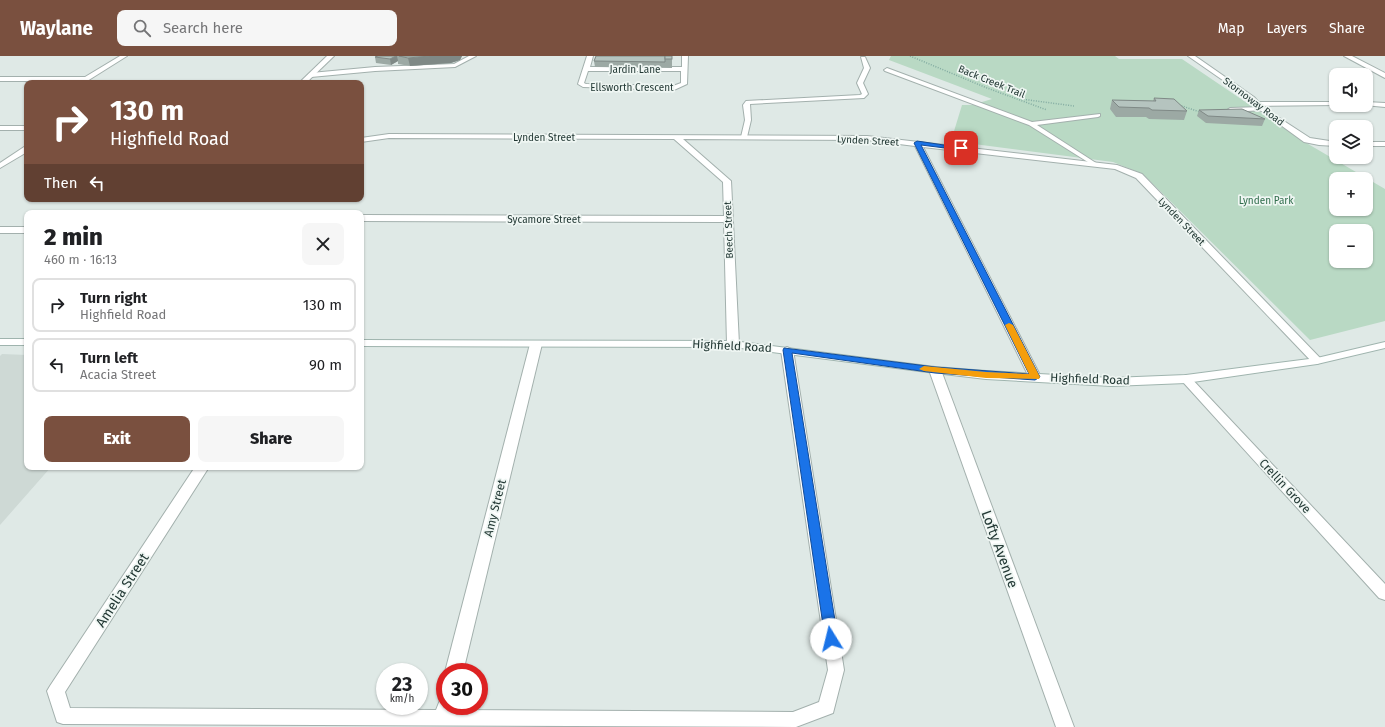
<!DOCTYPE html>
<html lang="en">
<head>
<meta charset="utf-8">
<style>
  :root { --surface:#fff; --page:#f6f6f6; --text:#202124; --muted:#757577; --line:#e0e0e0; --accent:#7a503f }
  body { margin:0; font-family:"Fira Sans",sans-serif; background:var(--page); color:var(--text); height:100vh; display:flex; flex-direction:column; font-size:15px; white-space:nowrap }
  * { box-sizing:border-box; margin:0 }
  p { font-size:13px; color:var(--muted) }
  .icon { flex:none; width:22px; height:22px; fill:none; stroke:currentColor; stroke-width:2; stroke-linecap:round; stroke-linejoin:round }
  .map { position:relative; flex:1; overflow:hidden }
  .drawer { position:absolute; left:24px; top:154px; width:340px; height:260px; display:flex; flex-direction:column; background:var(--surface); border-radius:8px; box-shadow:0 1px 3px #0004 }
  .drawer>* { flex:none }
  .banner { position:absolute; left:24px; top:24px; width:340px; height:122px; border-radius:8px; box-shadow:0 1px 3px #0004; background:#7a503f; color:#fff; overflow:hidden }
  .fabs { position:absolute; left:1329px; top:12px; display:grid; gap:8px }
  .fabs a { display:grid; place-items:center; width:44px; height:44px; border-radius:8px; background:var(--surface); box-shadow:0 1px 3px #0004; font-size:20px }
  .speed { position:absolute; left:376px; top:607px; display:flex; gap:8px; font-size:20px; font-weight:700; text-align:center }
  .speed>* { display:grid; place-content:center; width:52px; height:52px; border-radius:50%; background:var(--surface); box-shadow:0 1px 3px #0004; line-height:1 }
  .speed small { font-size:10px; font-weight:400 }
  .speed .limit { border:6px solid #d22; background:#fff; color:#111 }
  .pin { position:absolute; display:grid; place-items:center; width:34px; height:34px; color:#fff; margin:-17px; border-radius:8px; box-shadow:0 2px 6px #0006 }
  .me { position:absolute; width:44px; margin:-22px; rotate:351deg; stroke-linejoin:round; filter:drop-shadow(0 0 3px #0008) }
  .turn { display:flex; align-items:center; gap:14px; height:84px; padding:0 20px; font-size:18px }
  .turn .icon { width:52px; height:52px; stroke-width:2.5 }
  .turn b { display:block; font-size:28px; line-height:34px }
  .then { display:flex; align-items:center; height:38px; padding:0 20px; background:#0003; gap:8px; font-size:15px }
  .round { display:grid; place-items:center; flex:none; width:42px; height:42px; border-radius:8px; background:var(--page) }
  .head { display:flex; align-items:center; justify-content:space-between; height:68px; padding:0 20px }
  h1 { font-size:24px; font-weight:800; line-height:30px }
  .button { display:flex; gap:8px; margin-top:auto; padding:8px 20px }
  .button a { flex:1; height:46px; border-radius:8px; background:var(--accent); color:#fff; font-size:16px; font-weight:800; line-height:46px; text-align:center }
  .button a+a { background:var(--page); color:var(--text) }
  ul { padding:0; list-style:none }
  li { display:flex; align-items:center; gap:12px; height:54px; margin:0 8px 6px; padding:0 12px; border:2px solid var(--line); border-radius:8px }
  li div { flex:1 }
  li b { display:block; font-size:15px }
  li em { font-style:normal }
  header { display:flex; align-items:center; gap:24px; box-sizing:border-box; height:56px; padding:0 20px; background:var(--accent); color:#fff }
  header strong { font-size:19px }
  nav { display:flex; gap:22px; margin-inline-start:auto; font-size:14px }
  .search { width:280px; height:36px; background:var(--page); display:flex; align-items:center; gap:10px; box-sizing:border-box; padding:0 14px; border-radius:8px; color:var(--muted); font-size:15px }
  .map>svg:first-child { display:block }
</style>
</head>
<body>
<header>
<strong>Waylane</strong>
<div class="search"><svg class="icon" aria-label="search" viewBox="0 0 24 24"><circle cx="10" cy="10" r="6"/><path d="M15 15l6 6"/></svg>Search here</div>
<nav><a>Map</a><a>Layers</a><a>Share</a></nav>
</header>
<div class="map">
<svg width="1385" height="671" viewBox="0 0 1385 671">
  <rect width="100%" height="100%" fill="#dfe9e6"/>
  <path fill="#ced9d5" d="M2,298L27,299V411H51L0,469V300Z"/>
  <path fill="#b9d9c4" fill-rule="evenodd" d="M891,0H1115L1119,3H1182L1303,85L1385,133V265L1310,284L1143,118L1113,106L951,85L962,49H972L992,43L889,4ZM1336,123H1366V153H1336ZM1336,175H1366V205H1336Z"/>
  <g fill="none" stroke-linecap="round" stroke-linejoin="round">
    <defs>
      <g id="lane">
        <path d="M469,0H476L455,11L375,15L311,21L308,19L311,17L375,11L454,8Z"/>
        <path d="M861,1H865L870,12L863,27L868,38L864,42L750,48L751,64L747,81L744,83L741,81L745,64L743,49L746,45L860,39L862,38L857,27L864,12Z"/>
        <path d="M887,12L1032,66L1100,58V60L1098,61L1037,69L1096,107L1091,108L1029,69L885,15L884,14Z"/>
        <path d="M1336,46V49H1338L1257,50L1254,48L1257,46Z"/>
        <path d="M1366,46L1385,47V51L1364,49H1366Z"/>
        <path d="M1262,51L1265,53L1264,54L1230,56L1227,54L1230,52Z"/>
      </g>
      <g id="street">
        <path d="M120,0H127L84,27H78L79,25H0V21H85Z"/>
        <path d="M327,0H334L306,27H299Z"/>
        <path d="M587,0H593L590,11H682V0H688L687,28L674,34L583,31L578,28ZM588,15H681V27L673,30L586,28L584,27Z"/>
        <path d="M1188,0H1195L1254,41L1264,52L1310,82L1336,86V90L1319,89L1304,86L1260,54L1250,43Z"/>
        <path d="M1344,0H1352L1385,17V22Z"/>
        <rect x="0" y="70" width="27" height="4"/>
        <path d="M389,78L867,80L1117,109L1142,118L1323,305L1317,308L1313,307L1136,122L1115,113L923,91L1041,321L1035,325L1029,321L915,90L867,84L683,83L731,125L739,288L733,291L727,288L724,166L361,165V159L724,160L723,126L674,83L389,82L361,86V82Z"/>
        <rect x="1366" y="86" width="19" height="4"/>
        <path d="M24,91H27V96L0,112V107Z"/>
        <rect x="0" y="171" width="27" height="6"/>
        <path d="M536,285L542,288L463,616H445L530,288Z"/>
        <path d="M787,291L793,294L844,614L833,657L796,671L63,668L57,666L47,635L50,630L195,411H209L65,636L70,652L436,654L440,644L445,643V650H455L454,654L793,656L819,646L828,614L781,294Z"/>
        <path d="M935,311L941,314L1074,671H1056L929,314Z"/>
        <path d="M1186,319L1190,321L1385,528V544L1379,542L1182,325L1180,323L1182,321Z"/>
      </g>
      <g id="secondary">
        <rect x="0" y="283" width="27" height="6"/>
        <path d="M361,284L733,285L935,311L986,315L1112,322L1186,319L1317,302L1385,286V292L1317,308L1186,327L1112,330L986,323L935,317L733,291L361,290Z"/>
      </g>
    </defs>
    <use href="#lane" stroke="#a3b0ad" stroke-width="2"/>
    <use href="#street" stroke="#a3b0ad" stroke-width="2"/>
    <use href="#secondary" stroke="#9fb4ae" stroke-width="2"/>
    <g stroke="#82aba1" stroke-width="1.5" stroke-dasharray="1 1.5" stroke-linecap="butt">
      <path d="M910,0L987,32L1047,54"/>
      <path d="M1021,43L1074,50"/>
      <path d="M1179,49L1200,56"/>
    </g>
    <use href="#lane" fill="#fff" fill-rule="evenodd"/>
    <use href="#street" fill="#fff" fill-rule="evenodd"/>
    <use href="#secondary" fill="#fff" fill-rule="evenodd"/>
  </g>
  <g fill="#9ca9a4">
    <path d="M378,0H466H462L460,4L451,7L410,10L398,8V5L391,9L376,7L375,1Z"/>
    <path d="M596,0H672V12L595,11L594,5Z"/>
    <path d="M1154,42L1187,55L1184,64L1149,63L1146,61H1116L1110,53L1112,44L1153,45Z"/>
    <path d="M1199,54L1265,63L1262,70L1206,67L1197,60Z"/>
  </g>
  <g fill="#7f8986">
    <path d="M396,0H397L398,5L391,9L390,3Z"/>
    <path d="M430,0H462L460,4L451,7L410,10L408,2Z"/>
  </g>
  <g fill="#b5c4bf" stroke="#7f8986">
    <path d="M378,0H396L390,3L375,1Z"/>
    <path d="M399,0H430L408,2Z"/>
    <path d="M596,0H665V6L594,5Z"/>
    <rect x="665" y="0" width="7" height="3"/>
    <path d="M1154,42L1174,43L1187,55L1152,54L1149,52L1119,51L1112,44L1156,45Z"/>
    <path d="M1242,53L1265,63L1208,60L1199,54Z"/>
  </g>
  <path fill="#1a73e8" stroke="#114b97" d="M917,85L964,92L961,94L921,89L1040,321L1035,324L935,317L792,297L838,583L836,587L831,588L827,587L825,583L783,294L784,292L935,311L1029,318L914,87Z"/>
  <path fill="#f59e0b" d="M1009,267L1013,269L1040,321L1039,323L986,322L924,315L919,313L924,310L986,316L1029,318L1005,269Z"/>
  <g text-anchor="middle" stroke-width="3.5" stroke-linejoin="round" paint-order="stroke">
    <g font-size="10" fill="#223834" stroke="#eff6f3">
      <text x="635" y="17">Jardin Lane</text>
      <text transform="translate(992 25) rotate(22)" y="4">Back Creek Trail</text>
      <text x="632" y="35">Ellsworth Crescent</text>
      <text transform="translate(1254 45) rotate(37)" y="4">Stornoway Road</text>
      <text x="544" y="85">Lynden Street</text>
      <text transform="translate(868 84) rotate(3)" y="4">Lynden Street</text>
      <text x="544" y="167">Sycamore Street</text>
      <text transform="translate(1182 165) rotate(46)" y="4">Lynden Street</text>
      <text transform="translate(728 174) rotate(-92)" y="4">Beech Street</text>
    </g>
    <g font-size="10" fill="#2f6c4b" stroke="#eff6f3">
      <text x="1266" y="148">Lynden Park</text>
    </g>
    <g font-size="12" fill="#223834" stroke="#eff6f3">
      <text transform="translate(732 290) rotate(3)" y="4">Highfield Road</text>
      <text transform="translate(1090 323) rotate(2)" y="4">Highfield Road</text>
      <text transform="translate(1285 430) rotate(47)" y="4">Crellin Grove</text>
      <text transform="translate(495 452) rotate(-76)" y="4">Amy Street</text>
    </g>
    <g font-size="14" fill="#223834" stroke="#eff6f3">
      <text transform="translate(1000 493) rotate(70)" y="5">Lofty Avenue</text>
      <text transform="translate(122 534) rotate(-57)" y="5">Amelia Street</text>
    </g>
  </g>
</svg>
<div class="fabs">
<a><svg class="icon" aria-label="sound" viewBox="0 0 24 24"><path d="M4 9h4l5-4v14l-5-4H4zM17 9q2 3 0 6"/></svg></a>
<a><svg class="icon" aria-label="layers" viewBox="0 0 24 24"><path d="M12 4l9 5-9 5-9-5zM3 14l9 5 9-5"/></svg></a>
<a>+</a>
<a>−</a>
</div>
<div class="speed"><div>23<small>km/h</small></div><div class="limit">30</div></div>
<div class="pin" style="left:961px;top:92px;background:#d93025"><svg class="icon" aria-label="arrive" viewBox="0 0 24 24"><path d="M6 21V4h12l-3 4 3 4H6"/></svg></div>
<svg class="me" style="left:831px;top:583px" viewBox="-20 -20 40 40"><circle r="19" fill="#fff"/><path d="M0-13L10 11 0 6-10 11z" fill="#1a73e8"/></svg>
<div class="banner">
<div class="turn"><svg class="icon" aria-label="right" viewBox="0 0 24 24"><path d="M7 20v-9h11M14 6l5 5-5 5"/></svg><div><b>130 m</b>Highfield Road</div></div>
<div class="then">Then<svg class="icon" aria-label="left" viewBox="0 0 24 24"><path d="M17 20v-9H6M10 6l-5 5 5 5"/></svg></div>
</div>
<section class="drawer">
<div class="head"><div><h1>2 min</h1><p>460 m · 16:13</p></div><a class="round"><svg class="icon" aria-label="close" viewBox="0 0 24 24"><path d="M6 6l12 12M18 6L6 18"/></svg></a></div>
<ul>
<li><svg class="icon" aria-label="right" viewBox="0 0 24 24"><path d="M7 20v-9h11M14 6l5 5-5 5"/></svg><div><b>Turn right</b><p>Highfield Road</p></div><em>130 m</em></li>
<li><svg class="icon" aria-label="left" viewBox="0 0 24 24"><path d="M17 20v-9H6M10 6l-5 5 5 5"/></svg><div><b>Turn left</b><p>Acacia Street</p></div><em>90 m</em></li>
</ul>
<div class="button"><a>Exit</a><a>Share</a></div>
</section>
</div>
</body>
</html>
